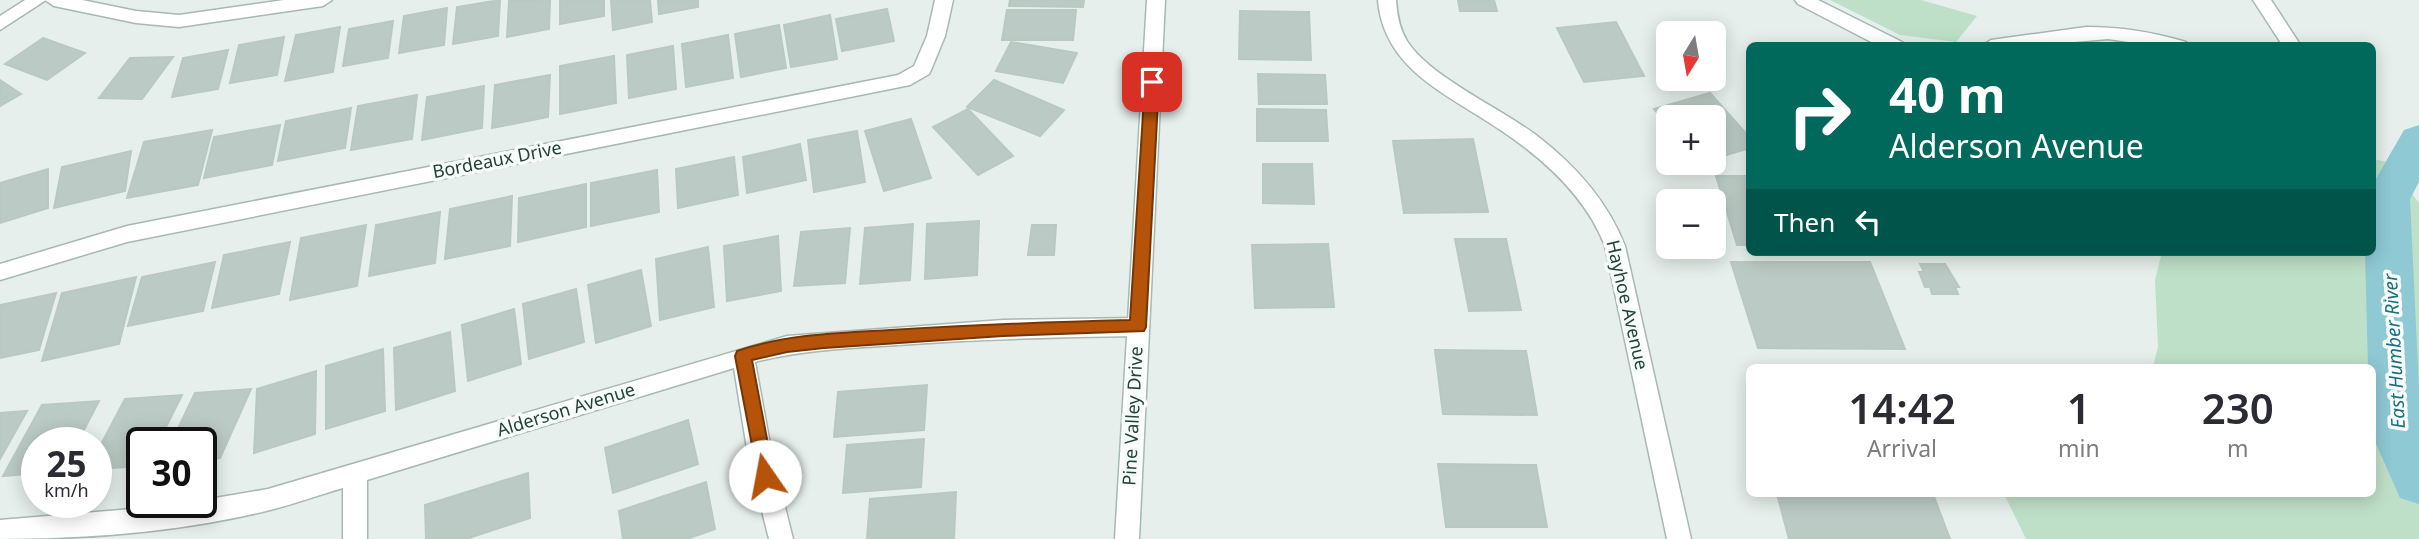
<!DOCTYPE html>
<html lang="en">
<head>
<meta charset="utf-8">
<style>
  :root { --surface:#fff; --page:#f2f2f3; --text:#2b2b33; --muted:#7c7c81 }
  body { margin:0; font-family:"Noto Sans",sans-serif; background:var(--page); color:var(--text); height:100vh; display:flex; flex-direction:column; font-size:26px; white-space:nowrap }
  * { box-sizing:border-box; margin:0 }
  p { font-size:23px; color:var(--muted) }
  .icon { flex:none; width:38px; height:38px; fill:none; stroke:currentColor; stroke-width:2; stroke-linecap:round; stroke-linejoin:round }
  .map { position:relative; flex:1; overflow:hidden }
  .drawer { position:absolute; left:1746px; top:364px; width:630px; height:133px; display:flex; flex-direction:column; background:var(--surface); border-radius:10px; box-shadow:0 4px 18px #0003 }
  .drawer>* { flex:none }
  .hud { position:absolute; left:1746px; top:42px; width:630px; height:214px; border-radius:10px; box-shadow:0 4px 18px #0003; background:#00695c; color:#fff; overflow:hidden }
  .needle { width:46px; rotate:191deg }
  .tools { position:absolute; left:1656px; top:21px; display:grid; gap:14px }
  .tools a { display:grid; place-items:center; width:70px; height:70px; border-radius:10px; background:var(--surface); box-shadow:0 4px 18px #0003; font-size:35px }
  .speed { position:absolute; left:21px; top:427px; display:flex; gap:14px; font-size:35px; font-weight:700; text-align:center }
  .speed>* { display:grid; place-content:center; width:91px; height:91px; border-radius:50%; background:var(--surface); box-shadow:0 4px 18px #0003; line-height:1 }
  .speed small { font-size:18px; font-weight:400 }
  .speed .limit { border:4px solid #111; border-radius:10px; background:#fff; color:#111 }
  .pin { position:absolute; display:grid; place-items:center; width:60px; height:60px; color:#fff; margin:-30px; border-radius:14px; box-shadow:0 4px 10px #0006 }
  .me { position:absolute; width:77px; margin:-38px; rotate:348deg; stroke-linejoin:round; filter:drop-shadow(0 0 5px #0008) }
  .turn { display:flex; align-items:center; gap:24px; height:147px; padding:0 28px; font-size:32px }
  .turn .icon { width:91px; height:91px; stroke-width:2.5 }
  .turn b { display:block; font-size:49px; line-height:60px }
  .then { display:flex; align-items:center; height:66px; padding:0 28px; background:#0003; gap:14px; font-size:26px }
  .eta { display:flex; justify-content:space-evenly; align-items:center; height:119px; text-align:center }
  .eta b { font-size:42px; font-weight:600; line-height:49px }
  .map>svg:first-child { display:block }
</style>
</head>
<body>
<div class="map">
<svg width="2419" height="539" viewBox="0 0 2419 539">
  <rect width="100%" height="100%" fill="#e6efeb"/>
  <g fill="#bfe0c8">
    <path d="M1830,0H1921L1977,16L1956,42L1900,35Z"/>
    <path d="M2373,159L2388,162L2419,203V539H2026L2004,494H2373V368L2153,367L2158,347L2155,280L2162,252H2373Z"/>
  </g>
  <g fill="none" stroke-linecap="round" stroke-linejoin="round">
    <path fill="#8ec9d4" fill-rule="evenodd" d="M2419,125V182L2410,199L2419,389V504L2400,498L2373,437V368H2368L2365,252H2373V184L2404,130Z"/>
  </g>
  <g fill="#bbcac4" stroke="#b8c9c2" stroke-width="2">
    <path d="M500,0L498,36L453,44L457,7Z"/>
    <path d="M550,0L549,29L507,37L509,1Z"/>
    <path d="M560,0H604V16L560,24Z"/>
    <path d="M611,0H650L652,22L613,30Z"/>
    <path d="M658,0H698V7L659,14Z"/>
    <path d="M1010,0H1084L1083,7L1009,6Z"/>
    <path d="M1458,0H1494L1497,11H1460Z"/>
    <path d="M447,8L444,45L399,53L404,16Z"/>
    <path d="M887,9L894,41L842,51L836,19Z"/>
    <path d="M1007,10H1076L1073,40H1002Z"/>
    <path d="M1240,11L1309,12L1311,60L1239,59Z"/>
    <path d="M830,15L837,59L791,67L784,25Z"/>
    <path d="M393,21L388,58L343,66L349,29Z"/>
    <path d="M1616,22L1644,76L1584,82L1557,28Z"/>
    <path d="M779,25L786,68L741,77L735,34Z"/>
    <path d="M340,27L333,72L285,81L296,35Z"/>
    <path d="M728,35L733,78L686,87L682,44Z"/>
    <path d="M284,37L277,75L230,83L239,45Z"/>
    <path d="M43,38L85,53L47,80L5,64Z"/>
    <path d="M1011,42L1077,53L1063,83L996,71Z"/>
    <path d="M673,46L676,89L629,98L627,55Z"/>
    <path d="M228,50L218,89L172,97L183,58Z"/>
    <path d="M614,56L616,103L560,114V66Z"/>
    <path d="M173,57L142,99L99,98L130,58Z"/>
    <path d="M1258,74L1325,75L1327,104H1259Z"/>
    <path d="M550,75L548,117L492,128L495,85Z"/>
    <path d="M0,80L21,94L0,106Z"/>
    <path d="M994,80L1064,110L1040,136L967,107Z"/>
    <path d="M484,86L482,128L422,140L427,97Z"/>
    <path d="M1710,93L1750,138V148L1713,159V117H1668V126L1654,109Z"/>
    <path d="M417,95L412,139L351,150L358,106Z"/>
    <path d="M351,108L345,148L278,161L286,121Z"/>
    <path d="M968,109L1013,156L978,175L933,127Z"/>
    <path d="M1257,109L1326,110L1328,141H1257Z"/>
    <path d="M911,119L931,178L884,191L865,131Z"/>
    <path d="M280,125L272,165L204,178L214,137Z"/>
    <path d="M212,130L198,185L127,198L144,142Z"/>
    <path d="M857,131L865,182L814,192L808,140Z"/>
    <path d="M1473,139L1488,212L1404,213L1393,141Z"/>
    <path d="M800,144L806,180L747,193L743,157Z"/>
    <path d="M131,151L125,191L54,208L62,167Z"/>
    <path d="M734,157L738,195L678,208L676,169Z"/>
    <path d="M1263,164H1312L1314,204L1263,203Z"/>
    <path d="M48,169V208L0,223V183Z"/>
    <path d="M657,170L659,212L591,226V183Z"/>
    <path d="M1716,176H1750V245H1737Z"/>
    <path d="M586,184V227L518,242L519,198Z"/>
    <path d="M512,196L510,246L445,259L450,209Z"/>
    <path d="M440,212L435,263L369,276L376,225Z"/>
    <path d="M979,221L977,275L925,279L927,224Z"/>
    <path d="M913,224L910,280L860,284L865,228Z"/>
    <path d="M366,225L357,286L290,300L301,238Z"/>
    <path d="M1032,225H1056L1054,255H1028Z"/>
    <path d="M850,228L845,283L794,286L801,232Z"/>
    <path d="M778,236L781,291L727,301L724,246Z"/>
    <path d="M1455,239H1506L1521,310L1469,311Z"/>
    <path d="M290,242L279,294L212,308L224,255Z"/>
    <path d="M1328,244L1334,307L1255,308L1252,245Z"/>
    <path d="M708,247L714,307L660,320L656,259Z"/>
    <path d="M215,262L203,311L128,326L142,277Z"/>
    <path d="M1731,262H1870L1905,349L1758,348Z"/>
    <path d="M1920,264H1945L1959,287H1955L1958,294H1932L1930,287H1925L1919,272H1924Z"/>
    <path d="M641,270L651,326L596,343L588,285Z"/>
    <path d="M136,277L119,344L42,361L62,293Z"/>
    <path d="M576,289L584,342L529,359L523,304Z"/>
    <path d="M56,293L39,350L0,358V305Z"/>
    <path d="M514,309L521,364L468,381L462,325Z"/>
    <path d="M450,332L455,391L396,410L394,348Z"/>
    <path d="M383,349L385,411L326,429V366Z"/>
    <path d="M1435,350L1526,351L1537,415L1443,414Z"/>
    <path d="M316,371L315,434L254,453L257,389Z"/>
    <path d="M927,385L924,430L834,437L838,392Z"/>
    <path d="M251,389L220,458L201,460V443H171L195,393Z"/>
    <path d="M182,395L158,443H142V466L96,469V454L125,399Z"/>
    <path d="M99,401L77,443H37V473L3,476L42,405Z"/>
    <path d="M27,411L0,459V413Z"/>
    <path d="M688,420L698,464L613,493L605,448Z"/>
    <path d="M924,439L921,487L843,493L847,445Z"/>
    <path d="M1438,464L1536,465L1547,527H1446Z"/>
    <path d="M528,473L530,518L466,539H426L425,505Z"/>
    <path d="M706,482L715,529L687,539H623L619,511Z"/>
    <path d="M956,492L954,539H867L870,499Z"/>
    <path d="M1777,494H1933L1950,539H1789Z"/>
  </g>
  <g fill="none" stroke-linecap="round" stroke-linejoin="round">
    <defs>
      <g id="minor">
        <path d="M45,0H82L136,11L179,15L284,0H332L323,6L179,27L136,23L54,6Z"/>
        <path d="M935,0H953L945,36L931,70L929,74L910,85L127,242L0,280V264L127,226L898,75L914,66L927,36Z"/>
        <path d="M1378,0H1396C1397,14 1399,28 1407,41C1430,77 1500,108 1536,135C1575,165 1607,200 1625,246L1691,539H1667L1605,246C1586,197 1545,160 1502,131C1450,95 1384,71 1378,0Z"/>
        <path d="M1795,0H1818L1902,42L1905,46H1879L1798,4Z"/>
        <path d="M2253,0H2271L2301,46H2283Z"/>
        <path d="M2086,27C2121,27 2152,32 2186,42L2189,46H2157L2108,39L2029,46H1982L1991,40Z"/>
        <path d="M1138,318L1146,321L1149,327L1146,333L1138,336C1058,337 978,339 898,345C850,348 802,350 755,362L772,455L793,539H769L748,455L734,368L367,480V539H343V488C318,495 292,505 266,511C180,532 88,539 0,539V520L168,506L268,489L787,336L1003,320Z"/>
      </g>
      <path id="tertiary" d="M25,0H46L0,30V16Z"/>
      <path id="secondary" d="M1147,0H1165L1139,539H1115Z"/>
    </defs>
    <use href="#minor" stroke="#a8b8b2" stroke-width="3"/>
    <use href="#tertiary" stroke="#a8b8b2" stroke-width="3"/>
    <use href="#secondary" stroke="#a4bbb3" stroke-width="3"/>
    <use href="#minor" fill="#fff" fill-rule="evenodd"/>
    <use href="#tertiary" fill="#fff" fill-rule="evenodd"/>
    <use href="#secondary" fill="#fff" fill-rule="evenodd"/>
  </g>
  <path fill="#b45309" stroke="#753606" stroke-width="2" d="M1152,77L1159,82L1146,327L1144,331L1003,336L824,348L787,352L752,360L774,476L772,482L765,484L759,482L735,356L737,351C786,334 839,333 890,330C970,325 1050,322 1130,320L1145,82Z"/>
  <g text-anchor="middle" stroke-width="7" stroke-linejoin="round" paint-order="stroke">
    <g font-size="18" fill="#24423a" stroke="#f7fbf9">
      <text transform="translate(497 160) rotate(-11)" y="6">Bordeaux Drive</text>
      <text transform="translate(1627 305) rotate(77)" y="6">Hayhoe Avenue</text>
      <text transform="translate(566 410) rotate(-17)" y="6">Alderson Avenue</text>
      <text transform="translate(1133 416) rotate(-87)" y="6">Pine Valley Drive</text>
    </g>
    <g font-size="19" font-style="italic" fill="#1c6f80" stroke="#f7fbf9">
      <text transform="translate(2394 351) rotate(-93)" y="7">East Humber River</text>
    </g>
  </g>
</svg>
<div class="tools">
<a><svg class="needle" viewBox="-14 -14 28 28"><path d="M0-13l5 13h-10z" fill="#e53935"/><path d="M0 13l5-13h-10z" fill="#7c7c81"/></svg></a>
<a>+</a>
<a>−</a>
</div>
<div class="speed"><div>25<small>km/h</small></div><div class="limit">30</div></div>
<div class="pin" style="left:1152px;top:82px;background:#d93025"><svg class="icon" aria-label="arrive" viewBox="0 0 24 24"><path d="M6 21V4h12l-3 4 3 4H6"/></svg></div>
<svg class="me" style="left:765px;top:476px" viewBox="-20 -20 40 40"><circle r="19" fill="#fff"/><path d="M0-13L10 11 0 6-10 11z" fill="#b45309"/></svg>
<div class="hud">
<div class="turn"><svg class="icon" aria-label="right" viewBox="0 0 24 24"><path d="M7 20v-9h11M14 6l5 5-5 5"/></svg><div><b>40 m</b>Alderson Avenue</div></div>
<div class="then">Then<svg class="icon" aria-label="left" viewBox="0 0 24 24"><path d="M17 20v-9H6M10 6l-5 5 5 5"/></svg></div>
</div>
<section class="drawer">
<div class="eta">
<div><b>14:42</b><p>Arrival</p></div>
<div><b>1</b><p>min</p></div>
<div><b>230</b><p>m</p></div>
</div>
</section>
</div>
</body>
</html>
